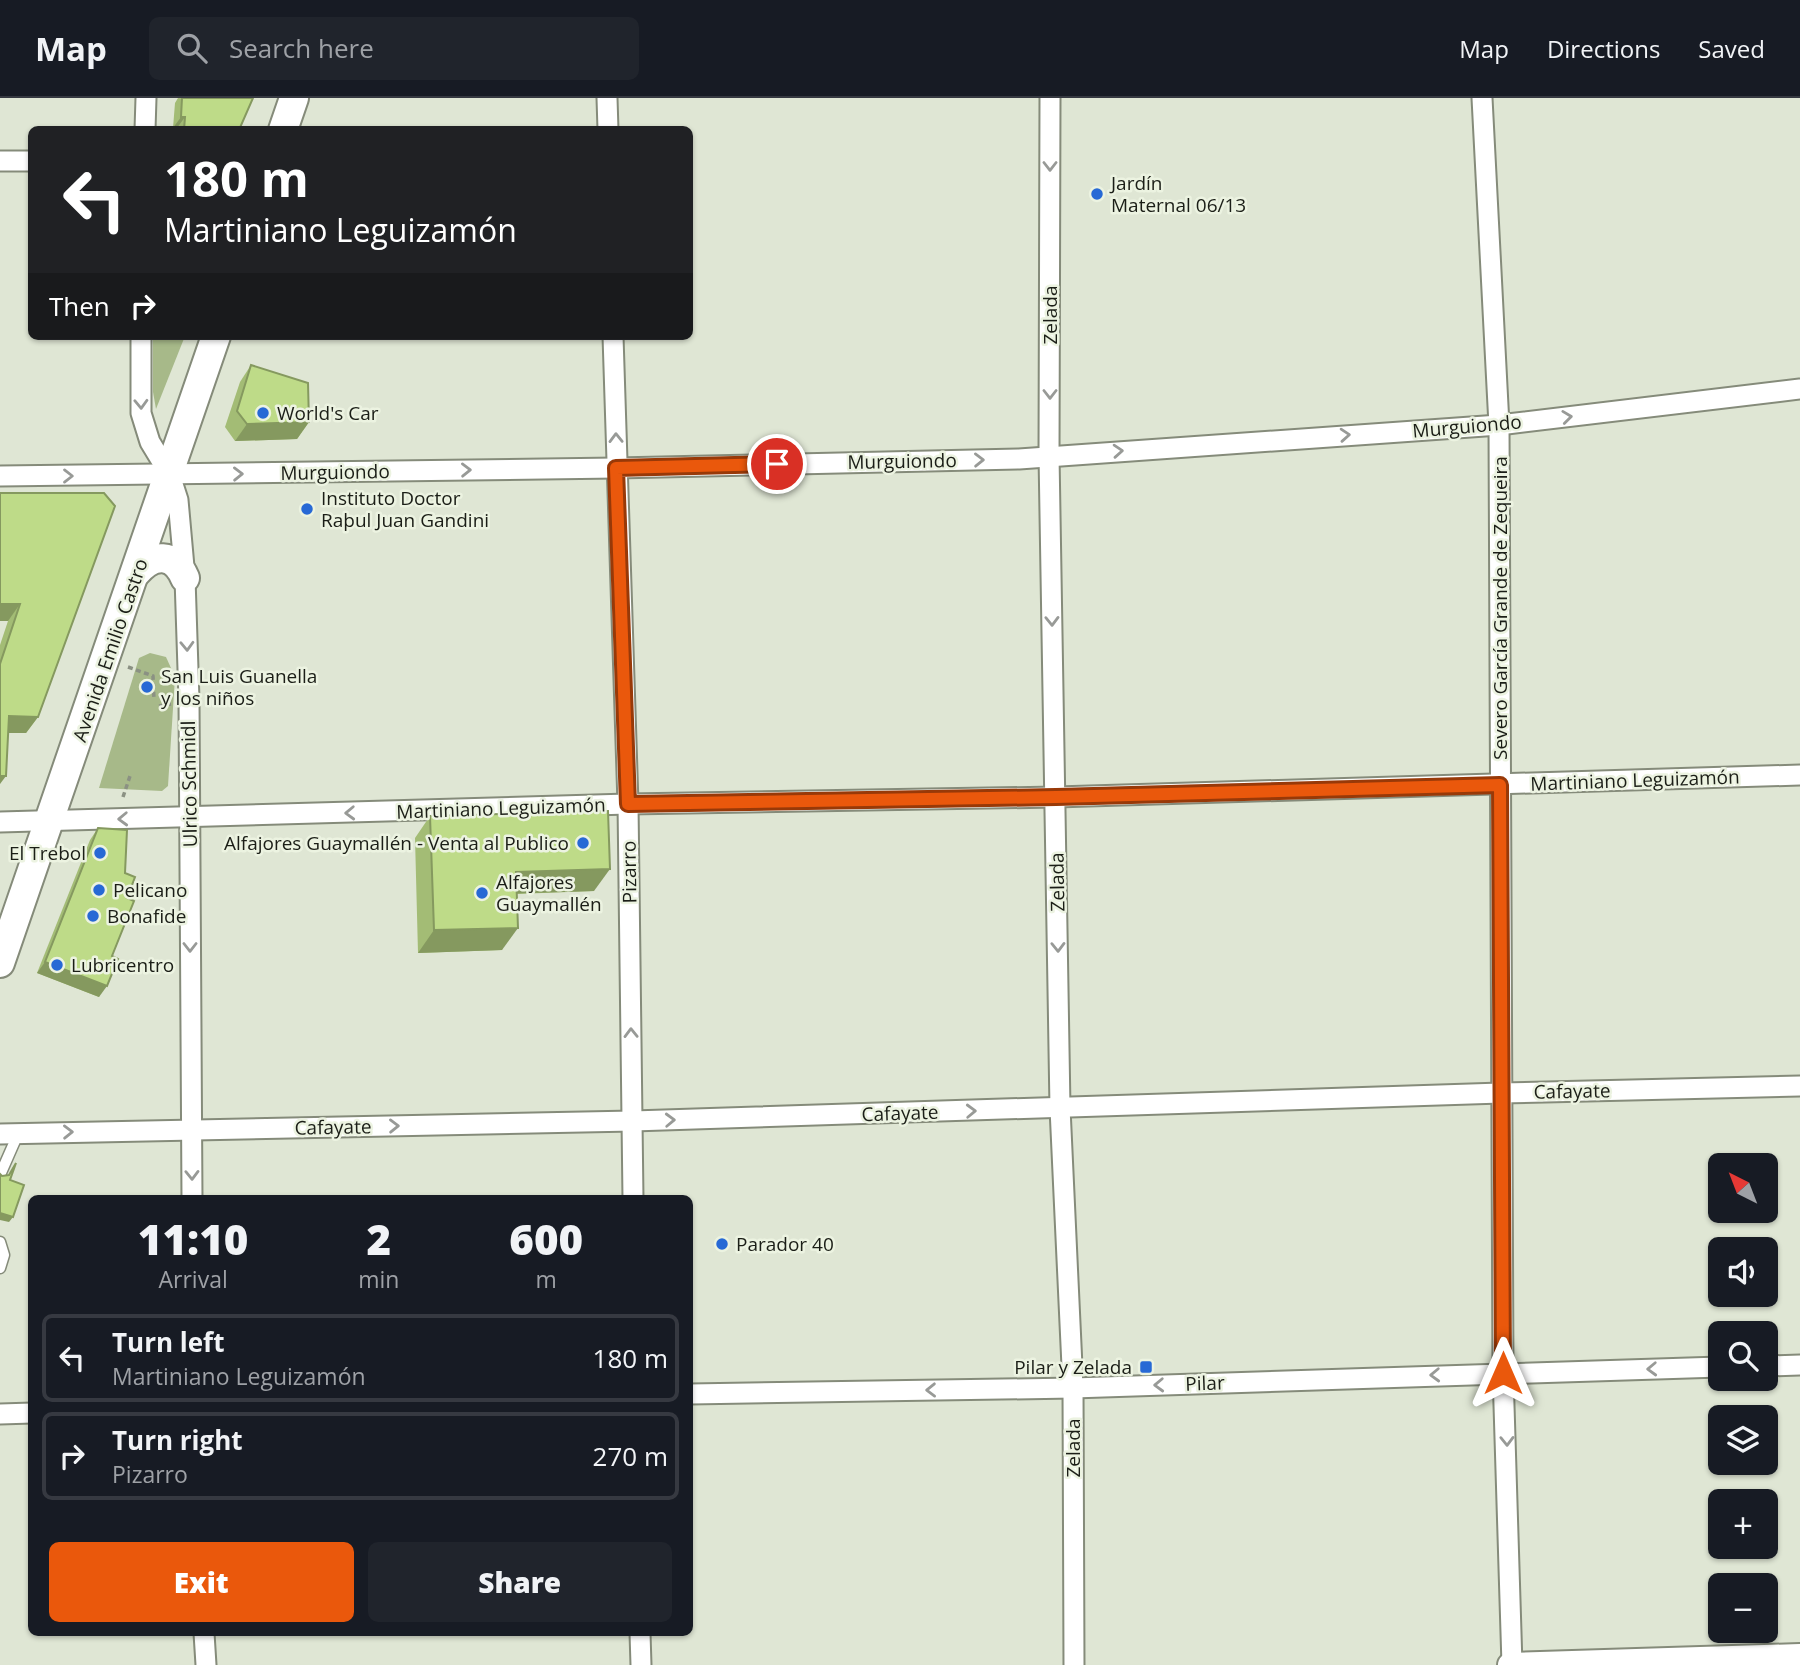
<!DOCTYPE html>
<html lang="en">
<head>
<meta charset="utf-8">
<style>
  :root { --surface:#171b24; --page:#20242c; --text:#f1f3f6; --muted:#9ea1a6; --line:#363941; --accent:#ea580c }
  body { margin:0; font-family:"Open Sans",sans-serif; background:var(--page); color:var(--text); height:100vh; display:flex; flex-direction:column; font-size:26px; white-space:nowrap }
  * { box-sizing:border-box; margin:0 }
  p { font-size:23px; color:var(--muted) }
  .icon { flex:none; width:38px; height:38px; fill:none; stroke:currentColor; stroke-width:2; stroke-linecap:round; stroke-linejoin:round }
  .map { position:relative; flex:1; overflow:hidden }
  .side { position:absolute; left:28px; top:1097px; width:665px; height:441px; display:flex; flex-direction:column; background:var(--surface); border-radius:10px; box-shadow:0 2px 5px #0004 }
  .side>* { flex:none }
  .top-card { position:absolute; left:28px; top:28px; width:665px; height:214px; border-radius:10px; box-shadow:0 2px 5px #0004; background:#202124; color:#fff; overflow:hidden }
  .needle { width:46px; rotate:318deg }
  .fabs { position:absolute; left:1708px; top:1055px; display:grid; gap:14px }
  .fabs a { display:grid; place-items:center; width:70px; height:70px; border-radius:10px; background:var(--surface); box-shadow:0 2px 5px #0004; font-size:35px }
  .pin { position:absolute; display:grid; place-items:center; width:60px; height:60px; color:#fff; margin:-30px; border:4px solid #fff; border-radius:50%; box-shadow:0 2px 7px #0007 }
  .me { position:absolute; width:77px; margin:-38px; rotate:0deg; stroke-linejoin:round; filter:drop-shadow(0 0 5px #0008) }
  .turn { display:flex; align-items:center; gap:24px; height:147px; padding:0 21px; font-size:32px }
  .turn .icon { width:91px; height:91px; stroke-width:2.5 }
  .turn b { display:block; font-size:49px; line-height:60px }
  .then { display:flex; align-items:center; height:66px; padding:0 21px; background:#0003; gap:14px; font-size:26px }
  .eta { display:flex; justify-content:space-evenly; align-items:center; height:119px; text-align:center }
  .eta b { font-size:42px; font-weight:800; line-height:49px }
  .cta { display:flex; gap:14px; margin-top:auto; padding:14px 21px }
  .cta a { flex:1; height:80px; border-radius:10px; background:var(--accent); color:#fff; font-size:28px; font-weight:800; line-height:80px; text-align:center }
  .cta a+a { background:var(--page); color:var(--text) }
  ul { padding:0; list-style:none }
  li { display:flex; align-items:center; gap:21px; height:88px; margin:0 14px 10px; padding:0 7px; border:4px solid var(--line); border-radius:10px }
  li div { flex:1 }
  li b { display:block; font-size:26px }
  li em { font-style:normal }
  header { display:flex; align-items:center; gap:42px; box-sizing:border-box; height:98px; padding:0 35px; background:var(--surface); border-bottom:2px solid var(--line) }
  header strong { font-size:33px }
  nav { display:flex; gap:38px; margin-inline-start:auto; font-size:24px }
  .search { width:490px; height:63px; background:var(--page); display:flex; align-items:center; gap:18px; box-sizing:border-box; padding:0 24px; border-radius:10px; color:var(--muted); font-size:26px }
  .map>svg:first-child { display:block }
</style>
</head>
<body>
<header>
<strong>Map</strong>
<div class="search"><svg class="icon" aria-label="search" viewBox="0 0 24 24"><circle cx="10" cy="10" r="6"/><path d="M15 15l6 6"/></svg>Search here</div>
<nav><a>Map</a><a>Directions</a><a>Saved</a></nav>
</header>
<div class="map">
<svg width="1800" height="1567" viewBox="0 0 1800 1567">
  <rect width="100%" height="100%" fill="#dfe6d4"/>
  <g fill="#a7b989">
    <path d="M153,238H185L156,311L153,294Z"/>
    <path d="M150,555L166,559L175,579L168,688L162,693L99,690L139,560Z"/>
  </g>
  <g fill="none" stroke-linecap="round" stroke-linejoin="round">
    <defs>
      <g id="service">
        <path d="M0,1077L18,1036"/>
        <path d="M0,1144L4,1157L0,1170"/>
      </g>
      <g id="minor">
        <path d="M607,0L608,32"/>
        <path d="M1050,0L1049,357L1060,1010L1073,1290L1074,1567"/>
        <path d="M1482,0L1499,327L1503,1275L1512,1567"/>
        <path d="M145,32L146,0"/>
        <path d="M0,63H32"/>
        <path d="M141,238V315L150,344L170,377L178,402L185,480L189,602L192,1101"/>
        <path d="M613,238L628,706L633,1101"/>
        <path d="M0,378L616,370L1019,361L1499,327L1800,291"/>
        <path d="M0,724L628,706L1056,699L1800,677"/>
        <path d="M0,1036L633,1023L1501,995L1800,988"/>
        <path d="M1766,1268L1800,1267"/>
        <path d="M690,1296L1073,1290L1720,1269"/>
        <path d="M0,1316L32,1315"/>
        <path d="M204,1535L206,1567"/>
        <path d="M640,1535L641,1567"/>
      </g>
      <path id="tertiary" d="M1510,1567L1800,1558"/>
      <g id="secondary">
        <path d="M283,32L294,0"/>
        <path d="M136,475C153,455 174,454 185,480"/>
        <path d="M0,865L216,238"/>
      </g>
    </defs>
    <use href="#service" stroke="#858b7a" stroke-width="13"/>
    <use href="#minor" stroke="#858b7a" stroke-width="23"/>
    <use href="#tertiary" stroke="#858b7a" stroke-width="28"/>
    <use href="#secondary" stroke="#858b7a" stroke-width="32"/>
    <g stroke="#8b9183" stroke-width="3.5" stroke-dasharray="5 3.5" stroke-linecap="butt">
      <path d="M128,569L153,578L154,602"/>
      <path d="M159,608L171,606"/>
      <path d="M123,699L131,675"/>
    </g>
    <use href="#service" stroke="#fff" stroke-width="10"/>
    <use href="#minor" stroke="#fff" stroke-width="19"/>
    <use href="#tertiary" stroke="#fff" stroke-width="24"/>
    <use href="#secondary" stroke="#fff" stroke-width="28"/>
  </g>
  <g fill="#a3bc75">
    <path d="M178,0H253L239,32H177V30H173L175,5Z"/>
    <path d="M251,267L309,324L297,341L235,343L225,329L240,284Z"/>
    <path d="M0,395L38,619L26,635H8L0,686V547L8,523H0Z"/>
    <path d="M430,718L594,793L517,796L502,852L418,855L415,740Z"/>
    <path d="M98,730L125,775L127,800L112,858L99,899L37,875L90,742Z"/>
  </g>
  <g fill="#85995f">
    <path d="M181,19H185L177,30H173Z"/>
    <path d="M309,324L297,341L235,343L247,326Z"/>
    <path d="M0,506H20L8,523H0Z"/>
    <path d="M9,618L38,619L26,635H0Z"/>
    <path d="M0,678H6L0,686Z"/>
    <path d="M610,771L594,793L501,796L516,774Z"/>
    <path d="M518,830L502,852L418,855L434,832Z"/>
    <path d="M45,864L107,888L99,899L37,875Z"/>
    <path d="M0,1115L13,1119L9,1124L0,1122Z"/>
  </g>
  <g fill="#bedb88" stroke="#85995f" stroke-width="2">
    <path d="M182,0H253L239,32H184L185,19H181Z"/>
    <path d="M251,267L308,285L309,324L247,326L237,313Z"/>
    <path d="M0,395H104L115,408L38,619L9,618L6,678H0V566L20,506H0Z"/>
    <path d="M608,713L610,771L516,774L518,830L434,832L430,718Z"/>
    <path d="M98,730L127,732L125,775L135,779L127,800L134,803L112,858L118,861L107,888L45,864Z"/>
    <path d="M16,1065L10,1082L24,1087L13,1119L0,1115V1076L2,1078L9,1077Z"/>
  </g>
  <defs><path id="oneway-chevron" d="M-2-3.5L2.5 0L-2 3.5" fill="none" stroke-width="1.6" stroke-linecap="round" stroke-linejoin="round" transform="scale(1.75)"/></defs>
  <g stroke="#989a97">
    <use href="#oneway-chevron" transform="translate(1050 68) rotate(90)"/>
    <use href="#oneway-chevron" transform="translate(1050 296) rotate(90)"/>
    <use href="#oneway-chevron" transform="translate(141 306) rotate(88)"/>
    <use href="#oneway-chevron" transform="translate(1567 319) rotate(-7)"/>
    <use href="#oneway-chevron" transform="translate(1345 337) rotate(-4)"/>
    <use href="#oneway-chevron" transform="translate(616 340) rotate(-91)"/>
    <use href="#oneway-chevron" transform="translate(1118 353) rotate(-4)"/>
    <use href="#oneway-chevron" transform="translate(979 362) rotate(-1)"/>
    <use href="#oneway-chevron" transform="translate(466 372) rotate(-1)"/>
    <use href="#oneway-chevron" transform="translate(238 376) rotate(-1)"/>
    <use href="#oneway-chevron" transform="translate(68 378)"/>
    <use href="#oneway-chevron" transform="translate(1052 523) rotate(89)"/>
    <use href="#oneway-chevron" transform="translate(187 548) rotate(88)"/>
    <use href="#oneway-chevron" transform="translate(350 715) rotate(178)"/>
    <use href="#oneway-chevron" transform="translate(123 721) rotate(178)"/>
    <use href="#oneway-chevron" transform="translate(190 849) rotate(90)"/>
    <use href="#oneway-chevron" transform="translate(1058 849) rotate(89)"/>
    <use href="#oneway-chevron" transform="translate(631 935) rotate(-91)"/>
    <use href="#oneway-chevron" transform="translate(971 1013) rotate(-2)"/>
    <use href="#oneway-chevron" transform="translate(670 1022) rotate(-2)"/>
    <use href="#oneway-chevron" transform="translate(394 1028) rotate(-1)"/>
    <use href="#oneway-chevron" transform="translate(68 1034) rotate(-1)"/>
    <use href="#oneway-chevron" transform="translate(192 1077) rotate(89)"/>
    <use href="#oneway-chevron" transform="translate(1652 1271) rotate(178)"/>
    <use href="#oneway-chevron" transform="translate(1435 1277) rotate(178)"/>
    <use href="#oneway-chevron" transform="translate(1159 1287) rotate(178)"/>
    <use href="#oneway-chevron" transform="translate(931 1292) rotate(179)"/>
    <use href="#oneway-chevron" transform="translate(1507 1343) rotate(89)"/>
  </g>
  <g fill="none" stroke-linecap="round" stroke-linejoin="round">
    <defs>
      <path id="route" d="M777,366L616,370L628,706L1056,699L1500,687L1503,1275"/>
    </defs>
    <use href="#route" stroke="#983908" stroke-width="18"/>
    <use href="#route" stroke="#ea580c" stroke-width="12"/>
  </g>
  <g fill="#2769d5" stroke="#ecf3e1" stroke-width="2.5">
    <circle cx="1097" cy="96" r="7"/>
    <circle cx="263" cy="315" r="7"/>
    <circle cx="307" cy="411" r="7"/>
    <circle cx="147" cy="589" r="7"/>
    <circle cx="583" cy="745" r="7"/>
    <circle cx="100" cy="755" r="7"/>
    <circle cx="99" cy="792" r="7"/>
    <circle cx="482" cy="795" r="7"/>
    <circle cx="93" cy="818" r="7"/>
    <circle cx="57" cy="867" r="7"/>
    <circle cx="722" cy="1146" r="7"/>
    <rect x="1139" y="1262" width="14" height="14" rx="3.5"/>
  </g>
  <g text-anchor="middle" stroke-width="5" stroke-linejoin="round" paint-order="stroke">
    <g font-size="19" fill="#1b1e17" stroke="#ecf3e1" text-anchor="start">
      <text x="1111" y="92">Jardín<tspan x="1111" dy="22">Maternal 06/13</tspan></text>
      <text x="277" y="322">World's Car</text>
      <text x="321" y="407">Instituto Doctor<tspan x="321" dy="22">Raþul Juan Gandini</tspan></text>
      <text x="161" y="585">San Luis Guanella<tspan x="161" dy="22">y los niños</tspan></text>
      <text x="569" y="752" text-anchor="end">Alfajores Guaymallén - Venta al Publico</text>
      <text x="86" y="762" text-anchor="end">El Trebol</text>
      <text x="496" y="791">Alfajores<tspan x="496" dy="22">Guaymallén</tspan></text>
      <text x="113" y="799">Pelicano</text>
      <text x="107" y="825">Bonafide</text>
      <text x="71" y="874">Lubricentro</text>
      <text x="736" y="1153">Parador 40</text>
      <text x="1132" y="1276" text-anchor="end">Pilar y Zelada</text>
    </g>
    <g font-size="19" fill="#1b1e17" stroke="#ecf3e1">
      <text transform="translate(1050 217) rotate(-90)" y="7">Zelada</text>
      <text transform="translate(1467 328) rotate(-5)" y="7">Murguiondo</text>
      <text transform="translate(902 363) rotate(-1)" y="7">Murguiondo</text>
      <text transform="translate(335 374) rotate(-1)" y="7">Murguiondo</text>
      <text transform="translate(1500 510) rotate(-90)" y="7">Severo García Grande de Zequeira</text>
      <text transform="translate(110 552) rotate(-71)" y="7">Avenida Emilio Castro</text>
      <text transform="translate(1635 682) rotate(-2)" y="7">Martiniano Leguizamón</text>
      <text transform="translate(189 686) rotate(-91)" y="7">Ulrico Schmidl</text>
      <text transform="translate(501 710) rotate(-2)" y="7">Martiniano Leguizamón</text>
      <text transform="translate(629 774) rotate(-91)" y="7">Pizarro</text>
      <text transform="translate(1057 784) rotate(-91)" y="7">Zelada</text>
      <text transform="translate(1572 993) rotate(-1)" y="7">Cafayate</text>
      <text transform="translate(900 1015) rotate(-2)" y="7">Cafayate</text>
      <text transform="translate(333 1029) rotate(-1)" y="7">Cafayate</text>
      <text transform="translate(1205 1285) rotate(-2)" y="7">Pilar</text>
      <text transform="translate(1073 1350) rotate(-90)" y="7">Zelada</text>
    </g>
  </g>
</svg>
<div class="fabs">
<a><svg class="needle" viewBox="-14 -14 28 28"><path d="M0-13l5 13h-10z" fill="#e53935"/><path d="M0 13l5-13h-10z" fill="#9ea1a6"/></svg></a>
<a><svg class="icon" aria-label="sound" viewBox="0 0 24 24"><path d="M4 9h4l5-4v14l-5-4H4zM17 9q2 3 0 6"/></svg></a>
<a><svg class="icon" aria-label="search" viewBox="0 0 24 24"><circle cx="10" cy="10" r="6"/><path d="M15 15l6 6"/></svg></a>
<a><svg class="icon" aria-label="layers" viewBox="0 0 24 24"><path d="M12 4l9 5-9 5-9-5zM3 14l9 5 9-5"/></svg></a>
<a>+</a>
<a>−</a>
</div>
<div class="pin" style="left:777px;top:366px;background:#d93025"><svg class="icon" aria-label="arrive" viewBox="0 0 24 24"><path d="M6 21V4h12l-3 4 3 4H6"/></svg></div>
<svg class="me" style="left:1503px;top:1275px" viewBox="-20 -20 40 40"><path d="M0-17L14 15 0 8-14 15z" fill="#ea580c" stroke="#fff" stroke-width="4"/></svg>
<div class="top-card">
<div class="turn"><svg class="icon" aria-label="left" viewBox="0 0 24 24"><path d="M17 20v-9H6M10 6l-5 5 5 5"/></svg><div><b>180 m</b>Martiniano Leguizamón</div></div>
<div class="then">Then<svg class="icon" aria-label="right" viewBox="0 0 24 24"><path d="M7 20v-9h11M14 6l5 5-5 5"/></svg></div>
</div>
<section class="side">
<div class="eta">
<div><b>11:10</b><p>Arrival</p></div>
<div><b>2</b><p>min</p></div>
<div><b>600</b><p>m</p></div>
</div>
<ul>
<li><svg class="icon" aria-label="left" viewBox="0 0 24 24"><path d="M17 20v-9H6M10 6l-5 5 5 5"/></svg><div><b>Turn left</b><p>Martiniano Leguizamón</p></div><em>180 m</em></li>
<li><svg class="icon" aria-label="right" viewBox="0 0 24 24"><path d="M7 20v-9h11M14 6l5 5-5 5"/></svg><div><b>Turn right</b><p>Pizarro</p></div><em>270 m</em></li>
</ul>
<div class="cta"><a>Exit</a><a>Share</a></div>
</section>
</div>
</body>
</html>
